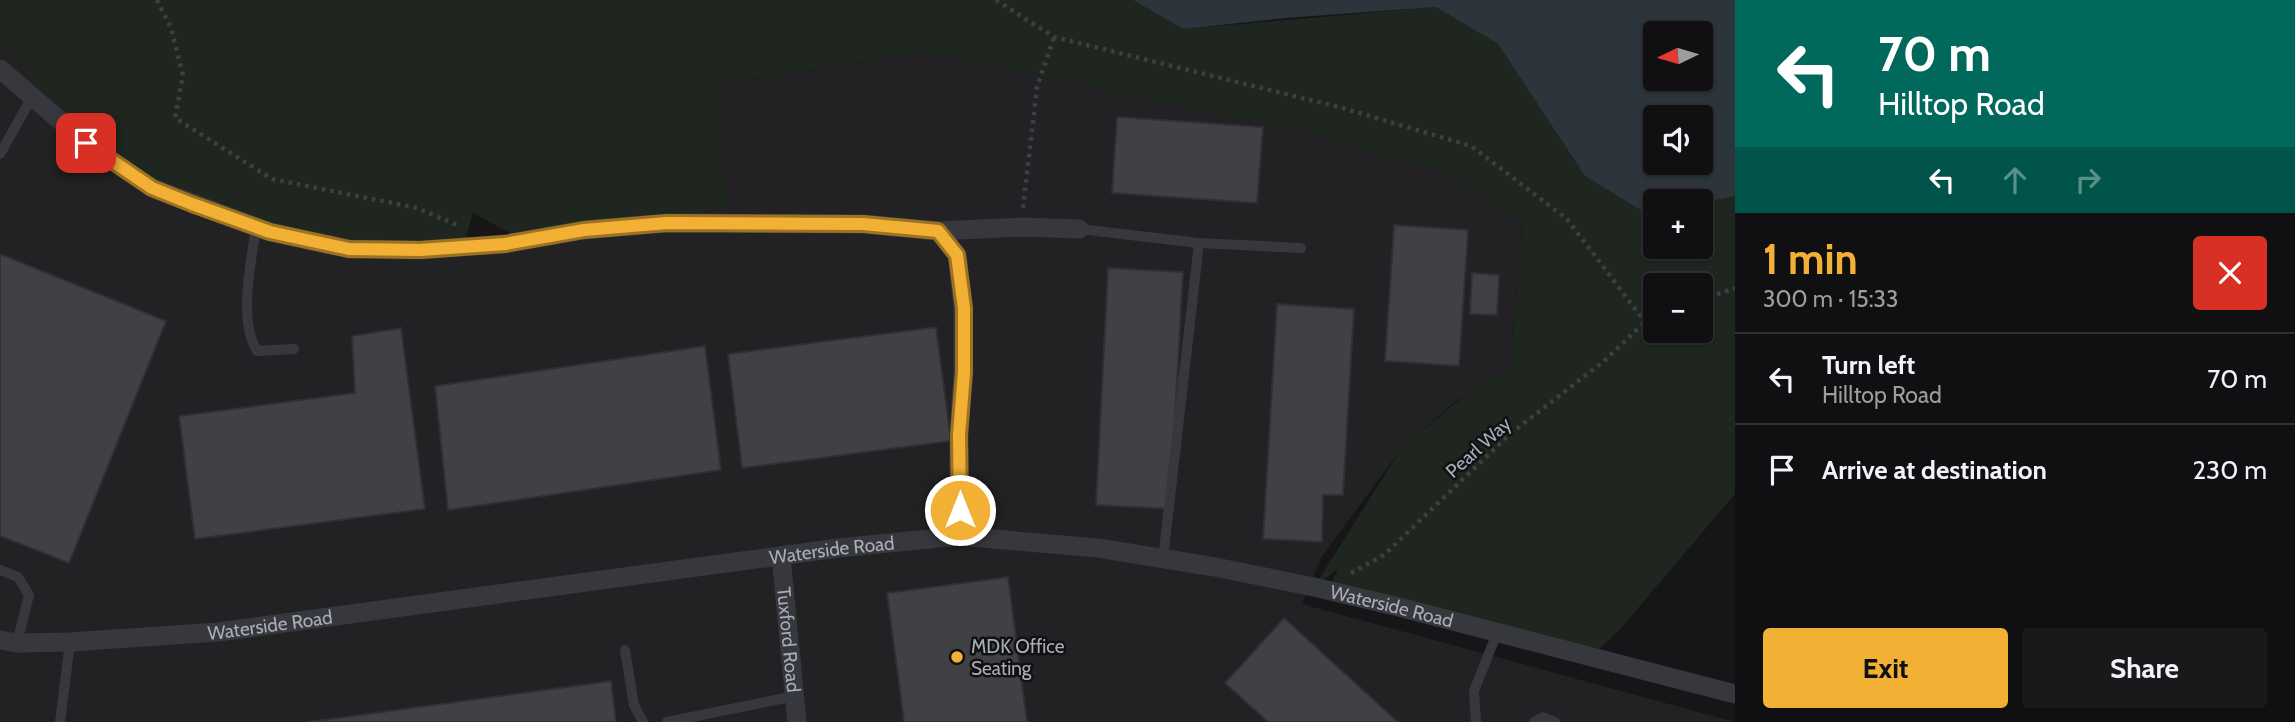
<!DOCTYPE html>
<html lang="en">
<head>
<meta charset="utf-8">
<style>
  :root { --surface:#101012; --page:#19191b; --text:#f1f3f6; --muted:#9c9d9f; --line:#303032; --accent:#f2b134 }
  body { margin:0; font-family:Cabin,sans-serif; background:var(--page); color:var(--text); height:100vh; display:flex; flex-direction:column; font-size:26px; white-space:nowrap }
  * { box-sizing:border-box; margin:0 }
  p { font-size:23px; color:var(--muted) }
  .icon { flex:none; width:38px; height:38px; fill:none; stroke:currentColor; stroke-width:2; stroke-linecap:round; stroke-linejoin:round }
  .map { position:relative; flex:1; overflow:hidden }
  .panel { display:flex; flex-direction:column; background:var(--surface); width:560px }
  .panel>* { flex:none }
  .banner { background:#00695c; color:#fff; overflow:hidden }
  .needle { width:46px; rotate:265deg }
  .tools { position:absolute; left:1643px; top:21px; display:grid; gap:14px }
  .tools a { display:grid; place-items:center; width:70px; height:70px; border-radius:7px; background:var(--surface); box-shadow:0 2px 5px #0004,0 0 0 2px var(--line); font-size:35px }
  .pin { position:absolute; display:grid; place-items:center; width:60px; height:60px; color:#fff; margin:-30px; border-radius:14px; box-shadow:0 4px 10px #0006 }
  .me { position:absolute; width:77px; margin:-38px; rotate:0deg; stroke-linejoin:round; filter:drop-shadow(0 0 5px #0008) }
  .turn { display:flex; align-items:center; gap:24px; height:147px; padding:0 28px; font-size:32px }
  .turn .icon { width:91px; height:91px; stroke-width:2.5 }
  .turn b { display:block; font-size:49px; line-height:60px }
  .lanes { display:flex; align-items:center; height:66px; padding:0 28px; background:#0003; justify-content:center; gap:35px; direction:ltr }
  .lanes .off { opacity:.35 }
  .round { display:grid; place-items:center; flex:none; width:74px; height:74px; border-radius:7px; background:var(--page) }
  .head { display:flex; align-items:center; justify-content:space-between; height:119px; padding:0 28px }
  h1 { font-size:42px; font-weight:800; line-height:52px; color:var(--accent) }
  .action { display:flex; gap:14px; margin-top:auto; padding:14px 28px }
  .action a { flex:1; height:80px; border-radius:7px; background:var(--accent); color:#111; font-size:28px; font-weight:800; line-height:80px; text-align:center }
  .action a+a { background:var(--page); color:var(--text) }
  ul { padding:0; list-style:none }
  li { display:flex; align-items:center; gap:21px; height:91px; padding:0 28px; border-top:2px solid var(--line) }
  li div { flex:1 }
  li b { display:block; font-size:26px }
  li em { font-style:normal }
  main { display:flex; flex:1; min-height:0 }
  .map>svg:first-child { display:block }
</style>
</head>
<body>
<main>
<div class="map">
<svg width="1735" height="722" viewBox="0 0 1735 722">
  <rect width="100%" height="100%" fill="#161618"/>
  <path fill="#222225" d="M0,37L440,248L725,207L722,84L926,52L1263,120L1446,174L1523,224L1509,370L1457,400L1401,449L1321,558L1302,604L1735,722H0Z"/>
  <path fill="#1e261f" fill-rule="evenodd" d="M0,0H1133L1183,29L1436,7L1498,44L1585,176L1647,214L1655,212L1656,247H1701V203L1735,196V494L1622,627L1590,658L1332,583L1338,569L1314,587L1401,449L1466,394L1509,370L1523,224L1446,174L1302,132L926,52L722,84L726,207L647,224L525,241L473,213L463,247L323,243L118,165L0,42ZM1656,285H1701V331H1656Z"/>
  <path fill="#2c353c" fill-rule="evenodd" d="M1133,0H1735V196L1701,203L1656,201L1655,212L1647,214L1585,176L1498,44L1436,7L1285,18L1183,29ZM1656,33H1701V79H1656ZM1656,117H1701V163H1656Z"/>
  <g fill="#404145" stroke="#303034" stroke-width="2">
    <path d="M1117,117L1263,127L1257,203L1112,193Z"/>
    <path d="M1394,225L1468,230L1459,366L1385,361Z"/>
    <path d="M0,254L166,321L69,563L0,536Z"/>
    <path d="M1108,268L1183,272L1170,509L1096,505Z"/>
    <path d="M1472,273L1499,275L1497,315L1470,314Z"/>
    <path d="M1277,304L1354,309L1343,495H1323L1322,542L1263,539Z"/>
    <path d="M936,327L951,441L742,468L728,354Z"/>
    <path d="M401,328L425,509L195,539L179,416L355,393L352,336Z"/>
    <path d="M705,346L721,470L448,510L435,386Z"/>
    <path d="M1008,577L1027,722H904L887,593Z"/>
    <path d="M1284,618L1398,722H1268L1225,683Z"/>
    <path d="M611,681L616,722H308Z"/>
  </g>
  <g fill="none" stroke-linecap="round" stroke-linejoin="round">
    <g stroke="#3d3f44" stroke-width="4.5" stroke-dasharray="3.5 5" stroke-linecap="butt">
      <path d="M157,0L171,28L183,75L175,118L272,179L417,208L457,225"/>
      <path d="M996,0L1054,37L1339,107L1471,146L1567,219L1645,322"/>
      <path d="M1023,208L1037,87L1054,37"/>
      <path d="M1701,300L1735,288"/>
      <path d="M1351,573L1384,555L1510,434L1604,361L1645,322L1656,317"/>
    </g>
    <g stroke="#37383d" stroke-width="10">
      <path d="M0,154L32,97"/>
      <path d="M256,228C251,262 238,320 257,351L294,349"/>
      <path d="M1079,229L1199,243"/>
      <path d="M1163,559L1199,243L1301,248"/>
      <path d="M0,570L18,577L29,595L17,643"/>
      <path d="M625,650L634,705L643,722"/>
      <path d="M60,722L70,642"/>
      <path d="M667,722L795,696"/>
      <path d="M1476,722L1474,691L1497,633"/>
      <path d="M1534,722L1543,717L1555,722"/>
    </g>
    <g stroke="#37383d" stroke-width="19">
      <path d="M0,69L86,143L152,188L270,232L349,249L420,250L505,244L584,230L667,223L863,224L938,231L1021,227L1079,229"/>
      <path d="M938,231L957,255L963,308V372L959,435V536"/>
      <path id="s1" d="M781,556L797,722"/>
      <path id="s2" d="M0,640L17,643L70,642L218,632L838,548L959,536L1098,548L1215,567L1314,587L1399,607L1735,694"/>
    </g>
  </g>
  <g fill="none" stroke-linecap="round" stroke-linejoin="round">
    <defs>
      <path id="route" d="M86,143L152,188L192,204L270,232L349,249L420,250L505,244L584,230L667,223L863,224L938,231L957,255L964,308V372L959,435L960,510"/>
    </defs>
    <use href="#route" stroke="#9d7322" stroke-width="18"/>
    <use href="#route" stroke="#f2b134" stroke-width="12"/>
  </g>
  <circle fill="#f2b134" stroke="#111113" stroke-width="2.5" cx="957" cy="657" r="7"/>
  <g text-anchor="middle" stroke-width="5" stroke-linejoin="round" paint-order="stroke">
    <g font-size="19" fill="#a8adb8" stroke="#111113">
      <text transform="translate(1478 447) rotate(-42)" y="7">Pearl Way</text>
      <text dy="7" stroke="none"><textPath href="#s2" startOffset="838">Waterside Road</textPath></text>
      <text dy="7" stroke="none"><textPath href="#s2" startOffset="1405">Waterside Road</textPath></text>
      <text dy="7" stroke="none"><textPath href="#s2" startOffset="271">Waterside Road</textPath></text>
      <text dy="7" stroke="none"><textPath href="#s1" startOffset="84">Tuxford Road</textPath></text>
    </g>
    <g font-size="19" fill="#a8adb8" stroke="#111113" text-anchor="start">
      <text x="971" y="653">MDK Office<tspan x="971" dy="22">Seating</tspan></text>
    </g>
  </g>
</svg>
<div class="tools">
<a><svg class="needle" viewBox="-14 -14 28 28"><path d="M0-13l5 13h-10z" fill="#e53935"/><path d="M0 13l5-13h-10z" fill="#9c9d9f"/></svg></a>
<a><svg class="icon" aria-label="sound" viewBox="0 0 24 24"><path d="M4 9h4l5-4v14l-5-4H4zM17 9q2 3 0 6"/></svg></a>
<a>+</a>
<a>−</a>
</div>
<div class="pin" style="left:86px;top:143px;background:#d93025"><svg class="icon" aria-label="arrive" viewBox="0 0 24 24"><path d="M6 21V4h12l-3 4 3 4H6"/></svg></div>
<svg class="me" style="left:960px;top:510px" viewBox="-20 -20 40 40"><circle r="17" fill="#f2b134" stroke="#fff" stroke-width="3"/><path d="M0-11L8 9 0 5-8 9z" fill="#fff"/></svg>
</div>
<section class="panel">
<div class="banner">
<div class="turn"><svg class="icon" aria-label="left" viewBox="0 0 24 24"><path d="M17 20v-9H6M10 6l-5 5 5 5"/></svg><div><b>70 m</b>Hilltop Road</div></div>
<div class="lanes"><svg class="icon" aria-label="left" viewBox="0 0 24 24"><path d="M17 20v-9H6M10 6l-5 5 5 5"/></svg><svg class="icon off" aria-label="ahead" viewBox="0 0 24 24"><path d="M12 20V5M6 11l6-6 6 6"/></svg><svg class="icon off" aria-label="right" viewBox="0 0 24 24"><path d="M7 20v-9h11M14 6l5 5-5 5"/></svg></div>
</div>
<div class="head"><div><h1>1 min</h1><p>300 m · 15:33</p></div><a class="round" style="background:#d93025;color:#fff"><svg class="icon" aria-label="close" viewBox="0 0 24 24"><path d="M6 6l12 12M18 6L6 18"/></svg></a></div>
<ul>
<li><svg class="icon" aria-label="left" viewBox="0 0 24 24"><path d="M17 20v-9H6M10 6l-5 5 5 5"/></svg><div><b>Turn left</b><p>Hilltop Road</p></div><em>70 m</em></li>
<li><svg class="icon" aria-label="arrive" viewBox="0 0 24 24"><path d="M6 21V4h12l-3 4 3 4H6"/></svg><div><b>Arrive at destination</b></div><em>230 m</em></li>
</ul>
<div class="action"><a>Exit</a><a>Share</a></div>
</section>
</main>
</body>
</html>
